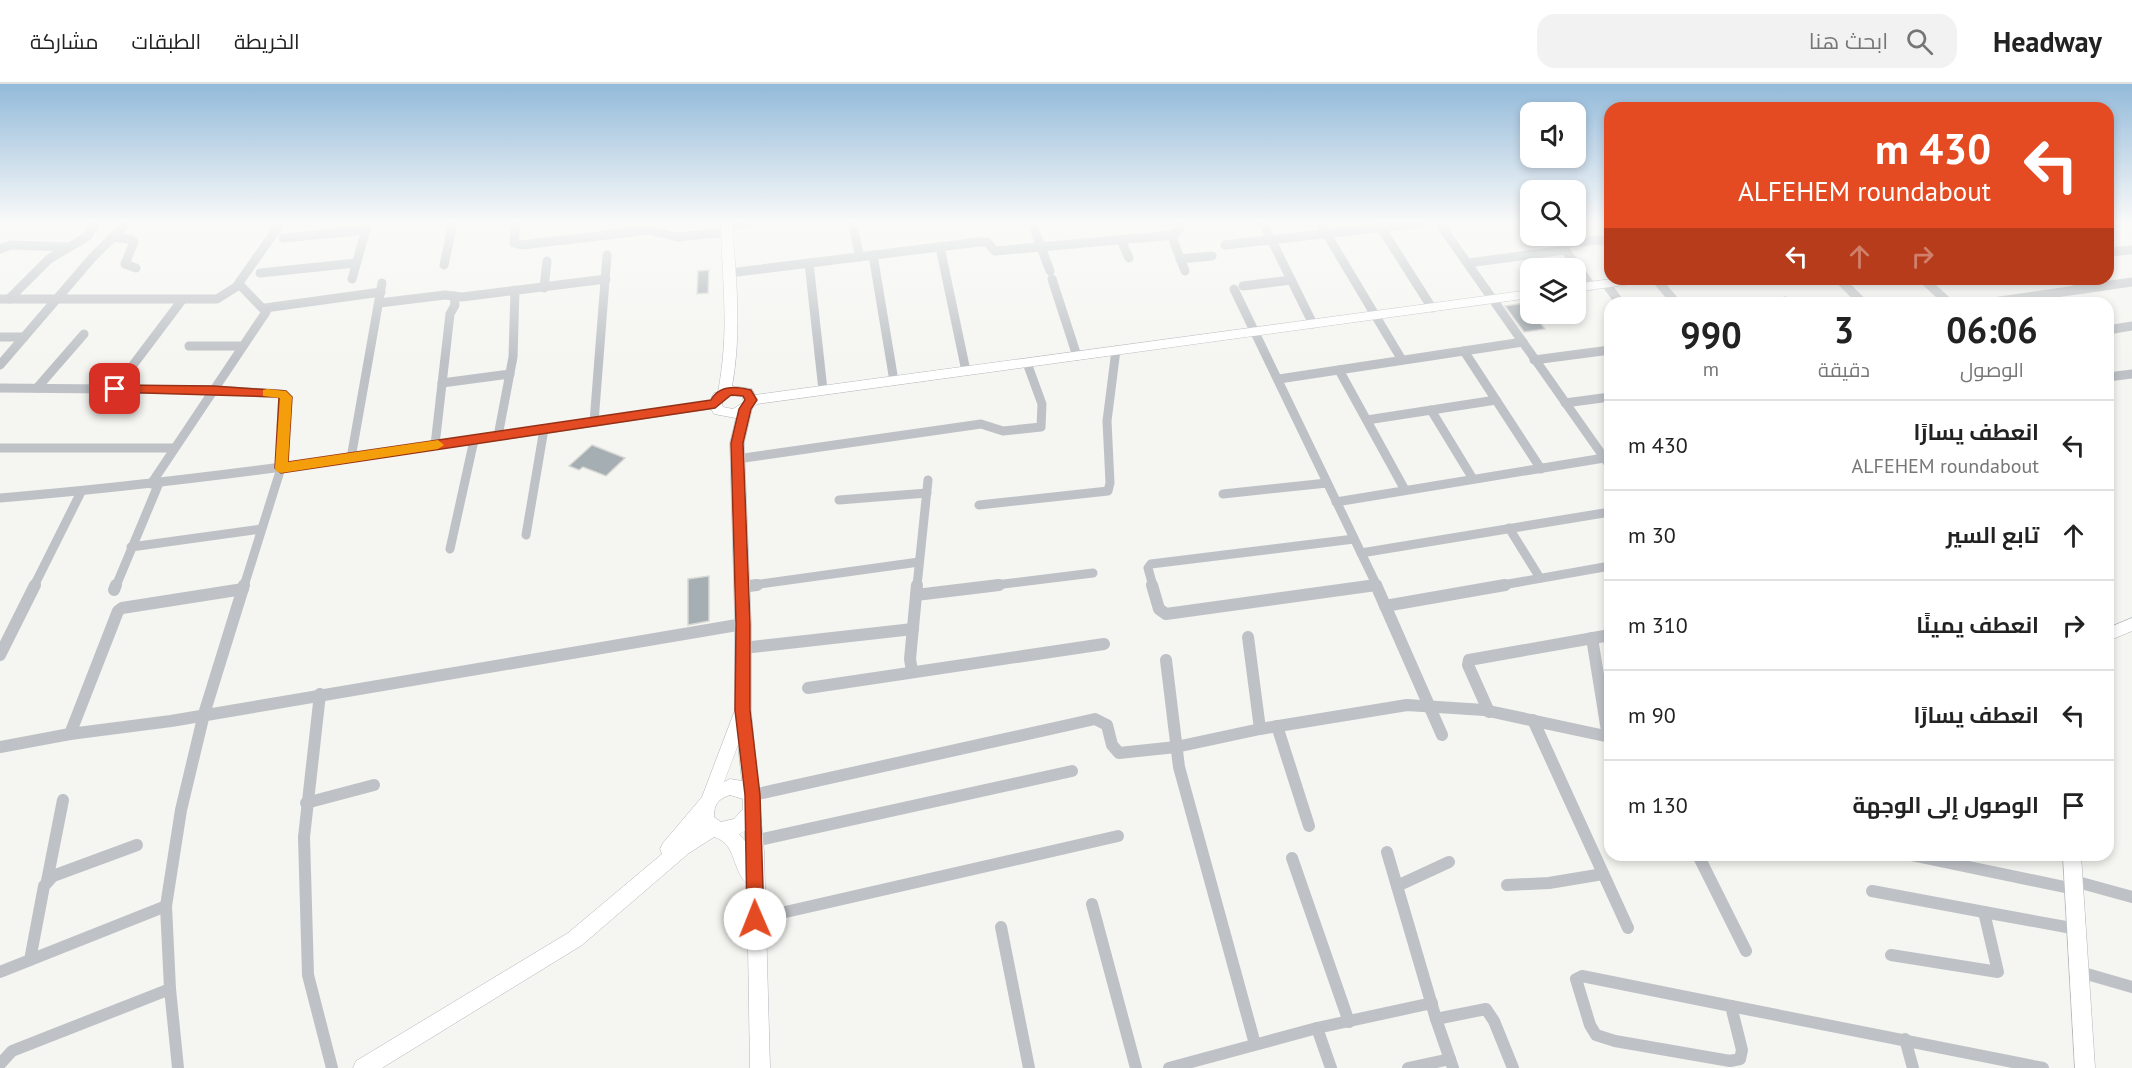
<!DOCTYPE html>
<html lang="ar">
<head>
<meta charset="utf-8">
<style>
  :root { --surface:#fff; --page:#f2f2f2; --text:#222; --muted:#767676; --line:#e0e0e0 }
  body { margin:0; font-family:"PT Sans",Cairo,sans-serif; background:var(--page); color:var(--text); direction:rtl; height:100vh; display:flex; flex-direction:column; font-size:22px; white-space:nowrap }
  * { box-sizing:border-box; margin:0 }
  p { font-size:20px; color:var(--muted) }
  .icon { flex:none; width:33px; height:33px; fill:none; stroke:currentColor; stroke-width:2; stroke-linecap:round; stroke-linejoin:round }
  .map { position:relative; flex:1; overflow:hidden; direction:ltr }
  .drawer { position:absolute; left:1604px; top:213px; width:510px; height:564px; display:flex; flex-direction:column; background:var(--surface); border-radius:18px; box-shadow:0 3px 9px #0003; direction:rtl }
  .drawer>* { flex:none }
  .top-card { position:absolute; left:1604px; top:18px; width:510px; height:183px; border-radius:18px; box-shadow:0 3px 9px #0003; direction:rtl; background:#e54b22; color:#fff; overflow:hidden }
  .fabs { position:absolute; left:1520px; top:18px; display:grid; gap:12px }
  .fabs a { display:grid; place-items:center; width:66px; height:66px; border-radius:12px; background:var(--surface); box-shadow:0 3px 9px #0003; font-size:30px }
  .pin { position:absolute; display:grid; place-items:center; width:51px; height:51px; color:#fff; margin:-26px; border-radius:12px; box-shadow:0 3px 9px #0006 }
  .me { position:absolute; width:66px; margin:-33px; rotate:359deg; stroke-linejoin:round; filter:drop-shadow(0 0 4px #0008) }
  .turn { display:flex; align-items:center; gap:21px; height:126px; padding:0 24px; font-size:27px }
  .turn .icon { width:78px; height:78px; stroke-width:2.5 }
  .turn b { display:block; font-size:42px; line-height:51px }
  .lanes { display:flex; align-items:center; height:57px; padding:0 24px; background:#0003; justify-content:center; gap:30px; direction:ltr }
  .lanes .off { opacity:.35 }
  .eta { display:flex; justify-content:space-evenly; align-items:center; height:102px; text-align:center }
  .eta b { font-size:36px; font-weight:700; line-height:42px }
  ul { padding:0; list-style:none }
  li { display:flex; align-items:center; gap:18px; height:90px; padding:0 24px; border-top:2px solid var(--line) }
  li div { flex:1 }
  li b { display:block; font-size:22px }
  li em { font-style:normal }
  header { display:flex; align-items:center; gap:36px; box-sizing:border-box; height:84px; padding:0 30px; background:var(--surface); border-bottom:2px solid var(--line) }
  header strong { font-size:28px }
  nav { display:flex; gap:33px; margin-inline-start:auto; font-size:21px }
  .search { width:420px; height:54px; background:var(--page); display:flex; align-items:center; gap:15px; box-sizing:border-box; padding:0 21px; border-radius:18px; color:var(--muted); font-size:22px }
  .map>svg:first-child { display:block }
</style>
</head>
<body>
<header>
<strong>Headway</strong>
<div class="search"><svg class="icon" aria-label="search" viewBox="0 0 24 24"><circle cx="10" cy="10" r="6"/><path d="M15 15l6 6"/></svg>ابحث هنا</div>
<nav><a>الخريطة</a><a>الطبقات</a><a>مشاركة</a></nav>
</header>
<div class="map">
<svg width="2132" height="984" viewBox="0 0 2132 984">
  <rect width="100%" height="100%" fill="#f5f5f1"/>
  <g fill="#a5aeb3" stroke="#d7d7d4" stroke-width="1.5">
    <path d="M709,186L708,209L697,210L698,187Z"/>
    <path d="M1530,218V230H1534L1545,245L1524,248L1505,222Z"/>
    <path d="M592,361L625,374L606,392L583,383L579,386L569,382Z"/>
    <path d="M709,492V537L688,541V495Z"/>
  </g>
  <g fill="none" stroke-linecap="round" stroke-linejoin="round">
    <defs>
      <g id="secondary">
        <path d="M721,139H732C736,194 742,248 732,302L752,305L755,311L1530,206V214L757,320L752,325L744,359L751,540V626L764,768L770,984H750L747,799C732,788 737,759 714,753L689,769L582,861L382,984H353L356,977L568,849L662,770L660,765L663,759L702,713L735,626V540L730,359L736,334L714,330L708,320L714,309L718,308C730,246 722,199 721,139ZM736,311L742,312L744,318L733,325L723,323L722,320L724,315ZM738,661L742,697L730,695L724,698ZM730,711L743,715V725L734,735L721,738L714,733C714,720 718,715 730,711ZM745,747V757L739,750Z"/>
        <path d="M1612,195H1644L1638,199L1575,208V200Z"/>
        <path d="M2132,534V547L2108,557V544Z"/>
        <path d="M2063,771H2081L2095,984H2075Z"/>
      </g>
    </defs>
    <use href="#secondary" stroke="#b0b6ba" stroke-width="1"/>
    <g stroke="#bec2c6" stroke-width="9">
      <path d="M516,139L514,159L522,161L649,146L677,153L727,148"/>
      <path d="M852,139L860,173"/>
      <path d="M1032,139L1050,187"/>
      <path d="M1180,139V144L1172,153L1185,187"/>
      <path d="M1263,139L1313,240"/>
      <path d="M1320,139L1402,276"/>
      <path d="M1378,139L1432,224"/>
      <path d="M1439,139L1610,382"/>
      <path d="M726,141L746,139"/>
      <path d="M1555,152L1591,202"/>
      <path d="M112,153L131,155L134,158L125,180L136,184"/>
      <path d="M283,154L366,146"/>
      <path d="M1121,156L1129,174"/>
      <path d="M1561,160L1598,156L1610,158"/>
      <path d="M1225,161L1422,139"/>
      <path d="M940,163L966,287"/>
      <path d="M0,165L11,161L65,163"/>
      <path d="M2108,168L2132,166"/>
      <path d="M873,171L894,297"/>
      <path d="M1180,175L1212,172"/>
      <path d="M809,179L823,306"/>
      <path d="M1468,179L1565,166"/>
      <path d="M444,181L453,139"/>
      <path d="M260,189L356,179"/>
      <path d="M729,189L979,158H987L995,167L1173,151"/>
      <path d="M352,195L367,142"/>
      <path d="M1052,195L1077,272"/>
      <path d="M1656,195L1676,219"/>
      <path d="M1839,195L1863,219"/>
      <path d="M1923,195L1949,219"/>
      <path d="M2072,195L2084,205"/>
      <path d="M1606,200L1620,219"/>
      <path d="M1243,202L1291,196"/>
      <path d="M544,204L547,177"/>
      <path d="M1234,205L1377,502"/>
      <path d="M0,215H217L236,203L281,139"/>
      <path d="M9,215L49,175L88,152L96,139"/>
      <path d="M1785,217L1787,219"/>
      <path d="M1993,218L2132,198"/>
      <path d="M379,219L445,211L462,213L606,195"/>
      <path d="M265,224L381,208"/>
      <path d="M2108,246L2132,242"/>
      <path d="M0,253H24"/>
      <path d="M189,262H243"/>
      <path d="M1464,267L1541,385"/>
      <path d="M1534,276L1610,266"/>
      <path d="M0,281L92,174L127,139"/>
      <path d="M1339,286L1405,406"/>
      <path d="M2108,293L2132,290"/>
      <path d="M1279,295L1523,258"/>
      <path d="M442,299L510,290"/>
      <path d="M0,304L214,306L282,310L286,313L281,384L244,502"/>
      <path d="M37,304L84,250"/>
      <path d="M115,305L182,216"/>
      <path d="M1565,319L1610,313"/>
      <path d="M1431,326L1473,395"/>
      <path d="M1367,336L1496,316"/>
      <path d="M594,338L607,171"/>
      <path d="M498,352L513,273L515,206"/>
      <path d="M435,361L450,230L455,221L454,212"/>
      <path d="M0,364H174"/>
      <path d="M351,374L382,199"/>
      <path d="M737,375L981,340L1003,347L1041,343L1042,320L1027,279"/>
      <path d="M151,400L266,228L239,200"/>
      <path d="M1223,410L1327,399"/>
      <path d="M0,414C240,394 477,355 715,320"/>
      <path d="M839,416L927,409"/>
      <path d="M1336,418L1604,374"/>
      <path d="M979,421L1108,407L1110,399L1107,337L1116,266"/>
      <path d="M1509,444L1540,494"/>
      <path d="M526,451L544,345"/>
      <path d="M131,463L261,445"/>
      <path d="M450,465L474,356"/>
      <path d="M1361,469L1610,428"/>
      <path d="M34,502L81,408"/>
      <path d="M116,502L159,399"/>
      <path d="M746,502L919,478"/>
      <path d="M917,502L928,396"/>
      <path d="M987,502L1093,489"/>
      <path d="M1153,502L1148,484L1151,480L1354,455"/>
      <path d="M1367,502L1376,501"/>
      <path d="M1497,502L1610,482"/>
    </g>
    <g stroke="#bec2c6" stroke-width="12">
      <path d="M1152,501L1159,525L1166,530L1376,501"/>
      <path d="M1376,501L1442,651"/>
      <path d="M740,503L757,501"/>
      <path d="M114,506L116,501"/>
      <path d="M916,511L999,501"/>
      <path d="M1385,522L1505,501"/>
      <path d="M1248,553L1260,645"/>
      <path d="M1592,554L1608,653"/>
      <path d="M743,564L913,545"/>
      <path d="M0,571L35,501"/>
      <path d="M1166,576L1179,683L1255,960"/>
      <path d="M912,587L910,575L917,501"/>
      <path d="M808,604L1104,560"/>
      <path d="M320,610L304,753L308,891L332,984"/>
      <path d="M1489,628L1468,581L1469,576L1610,551"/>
      <path d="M1533,636L1628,844"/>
      <path d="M1277,642L1309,742"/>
      <path d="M70,650L118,527L122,524L243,505"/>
      <path d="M0,663L70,650L171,637L743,540"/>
      <path d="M753,711L1095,635L1107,641L1112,661L1119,669L1176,663L1260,645L1407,621L1484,626L1610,653"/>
      <path d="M306,719L374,701"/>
      <path d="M754,757L1072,687"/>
      <path d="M1387,768L1436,935L1453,984"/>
      <path d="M1698,771L1746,867"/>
      <path d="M1911,771L2074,805"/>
      <path d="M1292,774L1349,938"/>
      <path d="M47,797L63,716"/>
      <path d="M2074,797L2132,813"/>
      <path d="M1507,801L1549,799L1603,790"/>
      <path d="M1397,802L1449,778"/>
      <path d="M1872,807L1984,828"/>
      <path d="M1092,820L1136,984"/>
      <path d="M755,835L1118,752"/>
      <path d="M1001,843L1029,984"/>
      <path d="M1891,871L1998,888L1984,828L2077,845"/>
      <path d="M30,876L44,802L53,792L137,761"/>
      <path d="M0,888L166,822"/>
      <path d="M2080,888L2132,903"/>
      <path d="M1582,892L1731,922L1742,966L1740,975L1730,977L1615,957L1596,951L1590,941L1576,895Z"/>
      <path d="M1731,922L2043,984"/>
      <path d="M1436,935L1486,925L1494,937L1513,984"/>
      <path d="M1317,944L1331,984"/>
      <path d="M1905,955L1913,984"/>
      <path d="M0,980L12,967L170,905"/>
      <path d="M178,984L170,905L166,822L181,726L204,630L244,501"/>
      <path d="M1169,984L1317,944L1432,919"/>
      <path d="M1408,984L1450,975"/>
    </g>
    <use href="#secondary" fill="#fff" fill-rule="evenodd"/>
  </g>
  <linearGradient id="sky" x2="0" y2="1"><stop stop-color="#93bada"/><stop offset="0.5" stop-color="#fafaf9"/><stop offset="1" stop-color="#fafaf9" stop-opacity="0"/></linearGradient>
  <rect width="2132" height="277" fill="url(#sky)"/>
  <path fill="#e54b22" stroke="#953116" stroke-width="1.5" d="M115,301L214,302L286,307L292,313L288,378L711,316C719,301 736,302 751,306L757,316L751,325L743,359L750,540V626L760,711L764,835L761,840L755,843L749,840L747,835L745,711L735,626L736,540L731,359L739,325L745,316L743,312L731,311L715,324L281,389L275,384L279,313L111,308V302Z"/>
  <path fill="#f59e0b" d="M267,305L286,307L292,313L288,378L438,356L444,361L438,365L281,389L276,387L275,384L280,314L263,312V306Z"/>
</svg>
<div class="fabs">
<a><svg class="icon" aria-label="sound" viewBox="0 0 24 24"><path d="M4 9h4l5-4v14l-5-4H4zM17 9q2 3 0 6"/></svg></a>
<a><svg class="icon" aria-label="search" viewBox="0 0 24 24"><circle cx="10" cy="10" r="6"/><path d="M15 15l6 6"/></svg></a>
<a><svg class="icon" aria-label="layers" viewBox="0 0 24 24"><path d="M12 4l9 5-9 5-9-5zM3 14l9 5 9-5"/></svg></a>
</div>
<div class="pin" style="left:115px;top:305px;background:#d93025"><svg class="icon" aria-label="arrive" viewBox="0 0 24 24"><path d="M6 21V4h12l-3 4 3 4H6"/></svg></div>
<svg class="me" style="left:755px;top:835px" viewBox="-20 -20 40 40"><circle r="19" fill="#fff"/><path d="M0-13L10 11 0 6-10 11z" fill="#e54b22"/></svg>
<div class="top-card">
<div class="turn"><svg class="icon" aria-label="left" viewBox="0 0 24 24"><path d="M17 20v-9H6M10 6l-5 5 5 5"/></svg><div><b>430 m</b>ALFEHEM roundabout</div></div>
<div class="lanes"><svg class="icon" aria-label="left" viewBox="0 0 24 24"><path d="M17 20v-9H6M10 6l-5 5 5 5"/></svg><svg class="icon off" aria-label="ahead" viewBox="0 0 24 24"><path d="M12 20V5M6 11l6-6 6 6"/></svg><svg class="icon off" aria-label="right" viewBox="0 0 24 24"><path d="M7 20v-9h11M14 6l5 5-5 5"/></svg></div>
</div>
<section class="drawer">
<div class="eta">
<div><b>06:06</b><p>الوصول</p></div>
<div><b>3</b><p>دقيقة</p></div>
<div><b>990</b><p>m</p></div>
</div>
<ul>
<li><svg class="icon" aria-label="left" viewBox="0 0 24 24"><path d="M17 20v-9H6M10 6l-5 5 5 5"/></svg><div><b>انعطف يسارًا</b><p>ALFEHEM roundabout</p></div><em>430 m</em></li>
<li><svg class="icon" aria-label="ahead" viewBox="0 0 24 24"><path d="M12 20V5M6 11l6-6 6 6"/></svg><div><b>تابع السير</b></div><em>30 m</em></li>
<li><svg class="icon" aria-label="right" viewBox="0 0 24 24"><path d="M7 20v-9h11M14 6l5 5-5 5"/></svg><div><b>انعطف يمينًا</b></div><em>310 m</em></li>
<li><svg class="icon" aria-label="left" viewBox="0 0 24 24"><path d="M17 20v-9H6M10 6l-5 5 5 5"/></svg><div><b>انعطف يسارًا</b></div><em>90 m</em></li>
<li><svg class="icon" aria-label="arrive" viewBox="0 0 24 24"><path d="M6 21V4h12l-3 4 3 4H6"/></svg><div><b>الوصول إلى الوجهة</b></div><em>130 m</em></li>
</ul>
</section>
</div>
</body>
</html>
